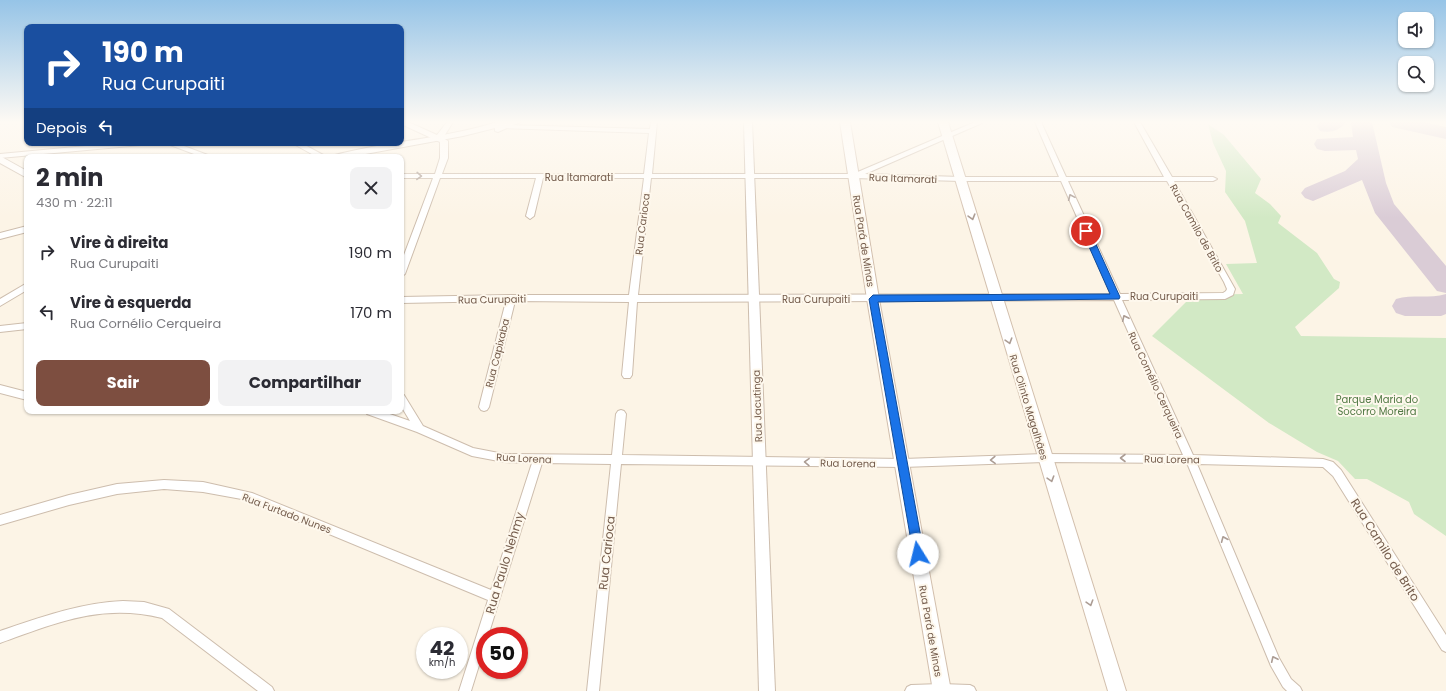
<!DOCTYPE html>
<html lang="pt">
<head>
<meta charset="utf-8">
<style>
  :root { --surface:#fff; --page:#f2f2f3; --text:#2b2b33; --muted:#7c7c81; --accent:#7d4e40 }
  body { margin:0; font-family:Poppins,sans-serif; background:var(--page); color:var(--text); height:100vh; display:flex; flex-direction:column; font-size:15px; white-space:nowrap }
  * { box-sizing:border-box; margin:0 }
  p { font-size:13px; color:var(--muted) }
  .icon { flex:none; width:22px; height:22px; fill:none; stroke:currentColor; stroke-width:2; stroke-linecap:round; stroke-linejoin:round }
  .map { position:relative; flex:1; overflow:hidden }
  .details { position:absolute; left:24px; top:154px; width:380px; height:260px; display:flex; flex-direction:column; background:var(--surface); border-radius:8px; box-shadow:0 1px 3px #0004 }
  .details>* { flex:none }
  .top-card { position:absolute; left:24px; top:24px; width:380px; height:122px; border-radius:8px; box-shadow:0 1px 3px #0004; background:#1a4fa0; color:#fff; overflow:hidden }
  .fabs { position:absolute; left:1398px; top:12px; display:grid; gap:8px }
  .fabs a { display:grid; place-items:center; width:36px; height:36px; border-radius:8px; background:var(--surface); box-shadow:0 1px 3px #0004; font-size:20px }
  .speed { position:absolute; left:416px; top:627px; display:flex; gap:8px; font-size:20px; font-weight:700; text-align:center }
  .speed>* { display:grid; place-content:center; width:52px; height:52px; border-radius:50%; background:var(--surface); box-shadow:0 1px 3px #0004; line-height:1 }
  .speed small { font-size:10px; font-weight:400 }
  .speed .limit { border:6px solid #d22; background:#fff; color:#111 }
  .pin { position:absolute; display:grid; place-items:center; width:34px; height:34px; color:#fff; margin:-17px; border:2px solid #fff; border-radius:50%; box-shadow:0 1px 4px #0007 }
  .me { position:absolute; width:44px; margin:-22px; rotate:351deg; stroke-linejoin:round; filter:drop-shadow(0 0 3px #0008) }
  .turn { display:flex; align-items:center; gap:14px; height:84px; padding:0 12px; font-size:18px }
  .turn .icon { width:52px; height:52px; stroke-width:2.5 }
  .turn b { display:block; font-size:28px; line-height:34px }
  .then { display:flex; align-items:center; height:38px; padding:0 12px; background:#0003; gap:8px; font-size:15px }
  .round { display:grid; place-items:center; flex:none; width:42px; height:42px; border-radius:8px; background:var(--page) }
  .summary { display:flex; align-items:center; justify-content:space-between; height:68px; padding:0 12px }
  h1 { font-size:24px; font-weight:700; line-height:30px }
  .action { display:flex; gap:8px; margin-top:auto; padding:8px 12px }
  .action a { flex:1; height:46px; border-radius:8px; background:var(--accent); color:#fff; font-size:16px; font-weight:700; line-height:46px; text-align:center }
  .action a+a { background:var(--page); color:var(--text) }
  ul { padding:0; list-style:none }
  li { display:flex; align-items:center; gap:12px; height:60px; padding:0 12px }
  li div { flex:1 }
  li b { display:block; font-size:15px }
  li em { font-style:normal }
  .map>svg:first-child { display:block }
</style>
</head>
<body>
<div class="map">
<svg width="1446" height="691" viewBox="0 0 1446 691">
  <rect width="100%" height="100%" fill="#fcf4e6"/>
  <path fill="#d2e9c5" d="M1208,124L1224,135L1261,179L1255,193L1270,204L1281,216L1278,223L1317,253L1334,279L1340,282L1339,288L1295,327L1301,336L1446,338V536L1414,514L1409,502L1367,479H1355L1338,461L1317,452L1269,423L1152,336L1193,295L1243,294L1226,264L1257,263L1245,221L1225,192L1226,171L1213,143Z"/>
  <g fill="none" stroke-linecap="round" stroke-linejoin="round">
    <g fill="#daccd6" fill-rule="evenodd">
      <path d="M1320,122H1346C1339,131 1331,133 1320,131L1317,126Z"/>
      <path d="M1351,122H1372L1386,183L1394,204L1446,266V293L1437,291L1375,213L1362,180L1313,201L1305,198L1301,193L1305,188L1345,171L1358,159L1356,150L1325,151L1317,149L1314,144L1317,139L1353,137Z"/>
      <path d="M1389,122H1425L1446,127V139L1392,127Z"/>
      <path d="M1446,294V314L1441,316H1405L1396,313L1392,306L1396,299C1412,294 1430,299 1446,294Z"/>
    </g>
    <defs>
      <g id="minor">
        <path d="M401,122H408L437,135L447,122H453L443,138L448,141V158L442,174H644L649,133L502,128V126L504,125L650,129L651,122H657L652,174H853L975,122H983L982,123L865,174L961,177H1059L1035,122H1041L1066,177H1164L1134,122H1140L1172,177H1213L1217,179L1213,181H1174L1235,289L1233,295L1225,299L1122,300L1193,455L1323,459L1333,462L1341,470L1446,635V652L1442,650L1333,476L1323,467L1197,464L1279,658L1291,679L1300,687L1302,691H1287L1283,687L1271,666L1187,463L1044,462L903,467L621,464L599,691H587L611,464L542,463L488,636H485V646L471,691H459L488,600L247,500L203,492L164,489L117,494L69,505L0,525V515L69,495L117,484L164,480L203,482L252,493L491,590L532,463L504,462L472,456L417,432L367,414L365,411H381L410,421L401,406V394L404,395L423,426L473,448L504,454L612,455L616,414L618,411L621,410L624,411L626,414L622,455L903,459L1044,454L1183,455L1114,300L637,302L632,375L630,378H624L622,375L629,302L515,301L489,407L487,410L484,411L481,410L479,407L506,301L401,303V297L511,295H629L644,178H543L534,216L530,219L526,216L536,178H440L405,274L401,277V263L433,178H401V174H435L440,158V142L401,124ZM651,178H853L961,181H1061L1111,294L638,295ZM1068,181H1167L1224,282L1227,289L1226,291L1223,293L1120,294Z"/>
        <path d="M118,143H145L141,145L0,158V154Z"/>
        <path d="M165,143H176L213,157H202Z"/>
        <path d="M292,143H301L327,157H317Z"/>
        <path d="M27,283V290L0,306V299Z"/>
        <path d="M27,323V329L0,332V326Z"/>
        <path d="M0,385L27,392V400L0,393Z"/>
        <path d="M123,601L144,602L169,609L272,687L274,691H258L162,618C101,603 56,623 0,643V631C41,617 80,603 123,601Z"/>
        <path d="M941,684L970,685L974,687L976,691H905L907,687L911,685Z"/>
      </g>
      <g id="tertiary">
        <path d="M497,122H520L498,132L495,131V128L463,136L349,157H334L335,155C389,141 443,139 497,122Z"/>
        <path d="M744,122H752L775,691H759Z"/>
        <path d="M0,156L27,171V178L0,163Z"/>
        <path d="M27,226V232L0,239V233Z"/>
      </g>
      <g id="secondary">
        <path d="M840,122H850L879,299L951,691H933L867,299Z"/>
        <path d="M938,122H948L1126,691H1108Z"/>
      </g>
    </defs>
    <use href="#minor" stroke="#cdbdad" stroke-width="2"/>
    <use href="#tertiary" stroke="#cdbdad" stroke-width="2"/>
    <use href="#secondary" stroke="#d2bfad" stroke-width="2"/>
    <use href="#minor" fill="#fff" fill-rule="evenodd"/>
    <use href="#tertiary" fill="#fff" fill-rule="evenodd"/>
    <use href="#secondary" fill="#fff" fill-rule="evenodd"/>
  </g>
  <defs><path id="oneway-chevron" d="M-2-3.5L2.5 0L-2 3.5" fill="none" stroke-width="1.6" stroke-linecap="round" stroke-linejoin="round"/></defs>
  <g stroke="#ac9d94">
    <use href="#oneway-chevron" transform="translate(419 176) rotate(2)"/>
    <use href="#oneway-chevron" transform="translate(1071 197) rotate(-114)"/>
    <use href="#oneway-chevron" transform="translate(972 217) rotate(74)"/>
    <use href="#oneway-chevron" transform="translate(1125 318) rotate(-115)"/>
    <use href="#oneway-chevron" transform="translate(1009 341) rotate(73)"/>
    <use href="#oneway-chevron" transform="translate(1123 458) rotate(-180)"/>
    <use href="#oneway-chevron" transform="translate(993 460) rotate(178)"/>
    <use href="#oneway-chevron" transform="translate(807 462) rotate(-179)"/>
    <use href="#oneway-chevron" transform="translate(1051 479) rotate(73)"/>
    <use href="#oneway-chevron" transform="translate(1224 539) rotate(-113)"/>
    <use href="#oneway-chevron" transform="translate(1090 603) rotate(73)"/>
    <use href="#oneway-chevron" transform="translate(1274 659) rotate(-115)"/>
  </g>
  <linearGradient id="sky" x2="0" y2="1"><stop stop-color="#96c4e7"/><stop offset="0.56" stop-color="#fefaf4"/><stop offset="1" stop-color="#fefaf4" stop-opacity="0"/></linearGradient>
  <rect width="1446" height="218" fill="url(#sky)"/>
  <path fill="#1a73e8" stroke="#114b97" d="M1086,228L1090,231L1120,297L1119,299L878,302L924,554L922,558L918,559L914,558L869,299L873,295L1110,294L1082,231Z"/>
  <g text-anchor="middle" stroke-width="4" stroke-linejoin="round" paint-order="stroke">
    <g font-size="10" fill="#745c4c" stroke="#fef8ed">
      <text x="579" y="181">Rua Itamarati</text>
      <text transform="translate(903 178) rotate(2)" y="4">Rua Itamarati</text>
      <text transform="translate(642 224) rotate(-83)" y="4">Rua Carioca</text>
      <text transform="translate(1197 228) rotate(61)" y="4">Rua Camilo de Brito</text>
      <text transform="translate(864 241) rotate(81)" y="4">Rua Pará de Minas</text>
      <text x="1164" y="300">Rua Curupaiti</text>
      <text transform="translate(492 299) rotate(-1)" y="4">Rua Curupaiti</text>
      <text x="816" y="303">Rua Curupaiti</text>
      <text transform="translate(497 353) rotate(-76)" y="4">Rua Capixaba</text>
      <text transform="translate(1156 385) rotate(65)" y="4">Rua Cornélio Cerqueira</text>
      <text transform="translate(757 406) rotate(-92)" y="4">Rua Jacutinga</text>
      <text transform="translate(1029 407) rotate(73)" y="4">Rua Olinto Magalhães</text>
      <text transform="translate(524 458) rotate(3)" y="4">Rua Lorena</text>
      <text transform="translate(1172 459) rotate(1)" y="4">Rua Lorena</text>
      <text transform="translate(848 463) rotate(1)" y="4">Rua Lorena</text>
      <text transform="translate(287 513) rotate(21)" y="4">Rua Furtado Nunes</text>
      <text transform="translate(931 631) rotate(80)" y="4">Rua Pará de Minas</text>
    </g>
    <g font-size="10" fill="#517944" stroke="#fef8ed">
      <text x="1377" y="403">Parque Maria do<tspan x="1377" dy="12">Socorro Moreira</tspan></text>
    </g>
    <g font-size="12" fill="#745c4c" stroke="#fef8ed">
      <text transform="translate(1385 550) rotate(58)" y="4">Rua Camilo de Brito</text>
      <text transform="translate(607 553) rotate(-84)" y="4">Rua Carioca</text>
      <text transform="translate(505 563) rotate(-73)" y="4">Rua Paulo Nehmy</text>
    </g>
  </g>
</svg>
<div class="fabs">
<a><svg class="icon" aria-label="sound" viewBox="0 0 24 24"><path d="M4 9h4l5-4v14l-5-4H4zM17 9q2 3 0 6"/></svg></a>
<a><svg class="icon" aria-label="search" viewBox="0 0 24 24"><circle cx="10" cy="10" r="6"/><path d="M15 15l6 6"/></svg></a>
</div>
<div class="speed"><div>42<small>km/h</small></div><div class="limit">50</div></div>
<div class="pin" style="left:1086px;top:231px;background:#d93025"><svg class="icon" aria-label="arrive" viewBox="0 0 24 24"><path d="M6 21V4h12l-3 4 3 4H6"/></svg></div>
<svg class="me" style="left:918px;top:554px" viewBox="-20 -20 40 40"><circle r="19" fill="#fff"/><path d="M0-13L10 11 0 6-10 11z" fill="#1a73e8"/></svg>
<div class="top-card">
<div class="turn"><svg class="icon" aria-label="right" viewBox="0 0 24 24"><path d="M7 20v-9h11M14 6l5 5-5 5"/></svg><div><b>190 m</b>Rua Curupaiti</div></div>
<div class="then">Depois<svg class="icon" aria-label="left" viewBox="0 0 24 24"><path d="M17 20v-9H6M10 6l-5 5 5 5"/></svg></div>
</div>
<section class="details">
<div class="summary"><div><h1>2 min</h1><p>430 m · 22:11</p></div><a class="round"><svg class="icon" aria-label="close" viewBox="0 0 24 24"><path d="M6 6l12 12M18 6L6 18"/></svg></a></div>
<ul>
<li><svg class="icon" aria-label="right" viewBox="0 0 24 24"><path d="M7 20v-9h11M14 6l5 5-5 5"/></svg><div><b>Vire à direita</b><p>Rua Curupaiti</p></div><em>190 m</em></li>
<li><svg class="icon" aria-label="left" viewBox="0 0 24 24"><path d="M17 20v-9H6M10 6l-5 5 5 5"/></svg><div><b>Vire à esquerda</b><p>Rua Cornélio Cerqueira</p></div><em>170 m</em></li>
</ul>
<div class="action"><a>Sair</a><a>Compartilhar</a></div>
</section>
</div>
</body>
</html>
